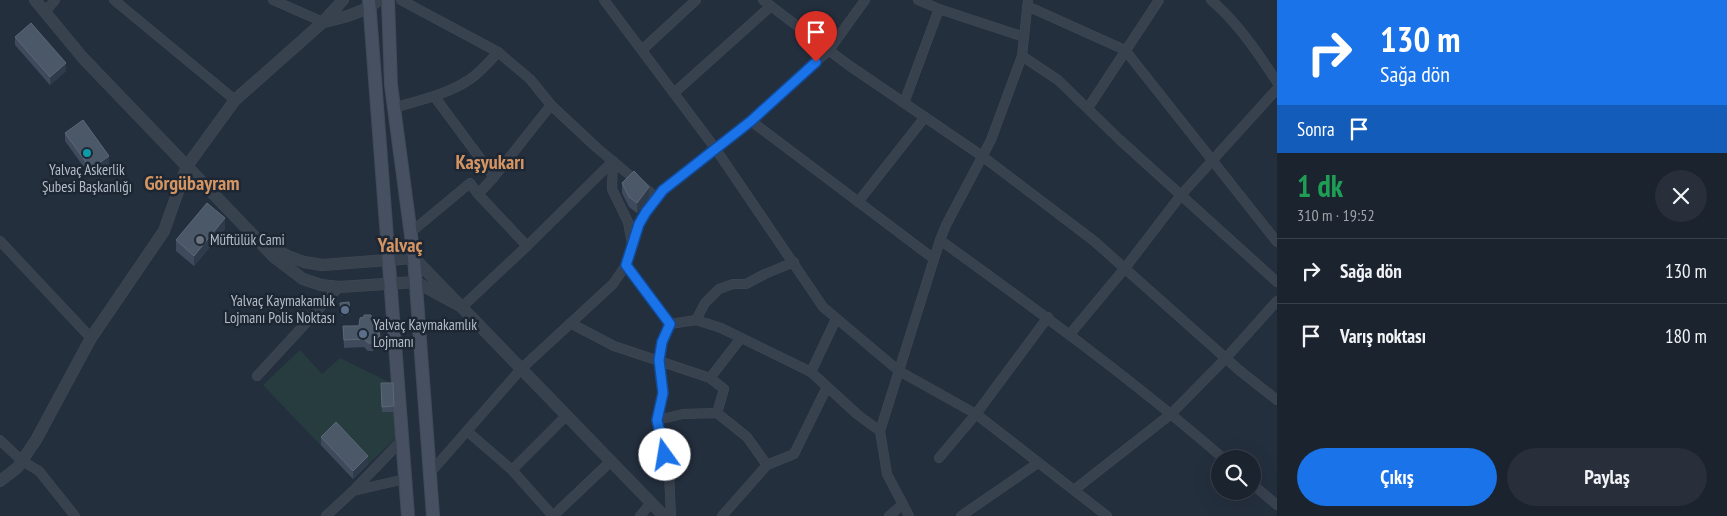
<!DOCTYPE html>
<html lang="tr">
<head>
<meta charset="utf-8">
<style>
  :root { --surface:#1b232e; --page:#282f3a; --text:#f1f3f6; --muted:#a0a4aa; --line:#39404a; --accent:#1a73e8 }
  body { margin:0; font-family:"PT Sans Narrow",sans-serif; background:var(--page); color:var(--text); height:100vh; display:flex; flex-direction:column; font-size:19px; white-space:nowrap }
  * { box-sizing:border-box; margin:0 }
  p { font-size:16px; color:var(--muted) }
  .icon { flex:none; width:28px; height:28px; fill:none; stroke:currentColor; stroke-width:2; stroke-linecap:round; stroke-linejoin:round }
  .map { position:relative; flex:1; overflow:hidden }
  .side { display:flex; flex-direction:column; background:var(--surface); width:450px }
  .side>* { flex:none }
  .hud { background:#1a73e8; color:#fff; overflow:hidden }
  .buttons { position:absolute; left:1211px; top:450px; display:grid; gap:10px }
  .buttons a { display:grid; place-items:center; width:50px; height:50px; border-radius:50%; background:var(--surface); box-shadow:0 5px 20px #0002,0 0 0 1px var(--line); font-size:25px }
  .pin { position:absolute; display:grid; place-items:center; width:42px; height:42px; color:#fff; margin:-51px -21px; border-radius:50% 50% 50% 0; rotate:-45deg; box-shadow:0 0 5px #0007 }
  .pin .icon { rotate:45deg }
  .me { position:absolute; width:55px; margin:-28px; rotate:347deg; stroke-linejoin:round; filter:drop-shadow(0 0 4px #0008) }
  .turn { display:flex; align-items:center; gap:18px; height:105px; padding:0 20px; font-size:22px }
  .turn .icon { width:65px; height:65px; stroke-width:2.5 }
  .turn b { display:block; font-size:35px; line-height:42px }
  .then { display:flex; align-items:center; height:48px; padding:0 20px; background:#0003; gap:10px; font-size:19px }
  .round { display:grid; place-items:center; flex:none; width:52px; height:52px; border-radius:26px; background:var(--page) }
  .headline { display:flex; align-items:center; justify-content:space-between; height:85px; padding:0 20px }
  h1 { font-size:30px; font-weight:600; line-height:38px; color:#1e9e55 }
  .primary-button { display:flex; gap:10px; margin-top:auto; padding:10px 20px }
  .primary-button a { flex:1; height:58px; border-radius:30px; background:var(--accent); color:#fff; font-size:20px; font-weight:600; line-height:58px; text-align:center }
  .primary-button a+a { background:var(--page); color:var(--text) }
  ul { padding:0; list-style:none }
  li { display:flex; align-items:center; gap:15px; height:65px; padding:0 20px; border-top:1px solid var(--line) }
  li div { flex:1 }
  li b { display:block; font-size:19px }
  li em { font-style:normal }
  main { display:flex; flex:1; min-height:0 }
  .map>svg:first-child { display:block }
</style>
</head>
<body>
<main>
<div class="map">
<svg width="1277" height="516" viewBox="0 0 1277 516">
  <rect width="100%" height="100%" fill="#242f3e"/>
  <path fill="#263c3f" d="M300,350L322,374L340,358L393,384L396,438L353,479L263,385Z"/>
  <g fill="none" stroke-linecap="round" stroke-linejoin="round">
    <defs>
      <g id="minor">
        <path d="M114,0L235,100"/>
        <path d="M273,0L323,22"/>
        <path d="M401,0L498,52L530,79L551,105L597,148L657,198"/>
        <path d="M604,0L715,148L823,307L899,371L976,414L1107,516"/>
        <path d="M763,0L847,64L982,156L1094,241L1239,370L1277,400"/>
        <path d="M918,0L939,9L1024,37"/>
        <path d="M1211,0C1238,23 1258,53 1277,82"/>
        <path d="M1027,6L1125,50L1277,242"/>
        <path d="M45,12L55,0"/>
        <path d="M642,50L696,0"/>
        <path d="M1022,56L1058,80L1120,140L1277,282"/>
        <path d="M674,93L771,6"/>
        <path d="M434,96L494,177"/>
        <path d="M904,103L939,9"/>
        <path d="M394,108C416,101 448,94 467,81C479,74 489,62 498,52"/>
        <path d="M1088,108L1159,0"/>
        <path d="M751,121L934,259"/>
        <path d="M613,161L612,189L628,222L632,244"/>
        <path d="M858,202L925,117"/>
        <path d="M410,233L470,183L478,194"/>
        <path d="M940,240C1037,310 1133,380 1224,459"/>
        <path d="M0,241L91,338"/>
        <path d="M527,246L478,194L494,177L551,105"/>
        <path d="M626,265L670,324L662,342L659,360L663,393L657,420L669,473L671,516"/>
        <path d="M462,307L527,246L613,161"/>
        <path d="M696,320L705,303L719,289L733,284H746L765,274L794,262"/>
        <path d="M570,323L614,346L710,378L724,389L717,413"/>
        <path d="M670,324L696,320L721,328L811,372L858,415L880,431"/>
        <path d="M1070,334L1125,268L1181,195L1277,89"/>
        <path d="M811,372L836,319"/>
        <path d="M257,376L339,287"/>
        <path d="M710,378L741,338"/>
        <path d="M657,420L683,414L717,413L747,437L767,465"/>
        <path d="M467,431L512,470L553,516"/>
        <path d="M0,440L22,461L39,471L75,516"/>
        <path d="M402,440L353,491L405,479"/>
        <path d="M939,458L976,414L1048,317"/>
        <path d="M512,470L566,416"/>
        <path d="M430,473L521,369L613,284L626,265L639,224L646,212L663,190L751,121L829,50L865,0"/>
        <path d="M1252,484L1277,505"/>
        <path d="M1074,490L1171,414L1226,358L1277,301"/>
        <path d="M326,516L353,491"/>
        <path d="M553,516L610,462"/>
        <path d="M640,516L651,503"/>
        <path d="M722,516L767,465L794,454L827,387"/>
        <path d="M889,516L903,504"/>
        <path d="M909,516L887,474L880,431L940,240L946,225L991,140L1022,56L1028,0"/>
        <path d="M961,516L1038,463"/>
      </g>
      <g id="tertiary">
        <path d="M35,0L83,58L274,257L303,279L321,285L339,287L416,282L462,307"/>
        <path d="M343,0L323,22C343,18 362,13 379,0"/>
        <path d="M269,246L288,256L304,262L322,265L414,258L664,516"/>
        <path d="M0,481L17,468L36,440L91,338L164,231L187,166L235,100L323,22"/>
      </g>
      <g id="secondary">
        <path d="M369,0L408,516"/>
        <path d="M388,0L391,85L414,258L433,516"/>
      </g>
    </defs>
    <use href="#minor" stroke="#414a57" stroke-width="10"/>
    <use href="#tertiary" stroke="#414a57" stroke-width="12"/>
    <use href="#secondary" stroke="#414a57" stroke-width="14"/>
    <use href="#minor" stroke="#38414e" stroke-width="9"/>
    <use href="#tertiary" stroke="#38414e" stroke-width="11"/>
    <use href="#secondary" stroke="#465061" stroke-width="12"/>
  </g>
  <g fill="#3f4b5c">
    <path d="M15,37L66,71L50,85L15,45Z"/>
    <path d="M65,133L109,164L91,177L65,141Z"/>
    <path d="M622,183L649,198L637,213L629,207L622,193Z"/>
    <path d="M225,229L194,266L176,251V240Z"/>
    <path d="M349,302L350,315L341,316L340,303Z"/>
    <path d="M372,325L375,329L380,338V346H377L373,351H368L364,347L344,348L343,326Z"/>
    <path d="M393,383L394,412H382L381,389Z"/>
    <path d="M321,437L368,464L353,479L321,445Z"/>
  </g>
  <g fill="#2f3b4b">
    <path d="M66,63V71L50,85V77Z"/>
    <path d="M109,156V164L91,177V169Z"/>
    <path d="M649,187V198L637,213V203Z"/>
    <path d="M225,218V229L194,266V256Z"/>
    <path d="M377,338V346L373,351V343Z"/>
    <path d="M368,456V464L353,479V471Z"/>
  </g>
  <g fill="#4b5868" stroke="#5c6777">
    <path d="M31,23L66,63L50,77L15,37Z"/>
    <path d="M83,120L109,156L91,169L65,133Z"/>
    <path d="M634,171L649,187L637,203L629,197L622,183Z"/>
    <path d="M207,203L225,218L194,256L176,240Z"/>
    <path d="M349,302L350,312L341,313L340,303Z"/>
    <path d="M364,315H371L372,325H375V329H379L380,338H377L373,343H368L364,339L344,340L343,326H359L360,318L364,317Z"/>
    <path d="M381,383H393L394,406L382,407Z"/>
    <path d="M336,422L368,456L353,471L321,437Z"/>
  </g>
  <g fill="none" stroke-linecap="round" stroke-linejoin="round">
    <defs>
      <path id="route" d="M665,455L657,420L663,393L659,360L662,342L670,324L626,265L639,224L646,212L663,190L751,121L816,62"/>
    </defs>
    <use href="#route" stroke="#114b97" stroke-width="12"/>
    <use href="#route" stroke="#1a73e8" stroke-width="9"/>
  </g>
  <circle fill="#0f9aa8" stroke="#1d2633" stroke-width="2" cx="87" cy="153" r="5"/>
  <circle fill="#6b7280" stroke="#1d2633" stroke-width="2" cx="200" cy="240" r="5"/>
  <g fill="#5c6f8a" stroke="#1d2633" stroke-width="2">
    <circle cx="345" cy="310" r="5"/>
    <circle cx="363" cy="334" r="5"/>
  </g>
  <g text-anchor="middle" stroke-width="5" stroke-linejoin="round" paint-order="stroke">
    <g font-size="15" fill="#b4bcc9" stroke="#1d2633" text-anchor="start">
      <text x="87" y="175" text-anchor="middle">Yalvaç Askerlik<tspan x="87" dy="17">Şubesi Başkanlığı</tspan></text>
      <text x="210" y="245">Müftülük Cami</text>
      <text x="335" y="306" text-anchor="end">Yalvaç Kaymakamlık<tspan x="335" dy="17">Lojmanı Polis Noktası</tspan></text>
      <text x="373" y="330">Yalvaç Kaymakamlık<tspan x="373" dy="17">Lojmanı</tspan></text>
    </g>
    <g font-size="20" font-weight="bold" fill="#d59563" stroke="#1d2633">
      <text x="490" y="169">Kaşyukarı</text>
      <text x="192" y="190">Görgübayram</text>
      <text x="400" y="252">Yalvaç</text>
    </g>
  </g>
</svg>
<div class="buttons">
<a><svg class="icon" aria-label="search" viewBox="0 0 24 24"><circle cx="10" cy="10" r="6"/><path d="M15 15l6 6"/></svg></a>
</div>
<div class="pin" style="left:816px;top:62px;background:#d93025"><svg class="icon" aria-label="arrive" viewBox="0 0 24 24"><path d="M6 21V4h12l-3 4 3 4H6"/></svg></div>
<svg class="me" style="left:665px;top:455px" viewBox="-20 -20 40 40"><circle r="19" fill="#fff"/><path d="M0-13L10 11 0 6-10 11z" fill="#1a73e8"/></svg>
</div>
<section class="side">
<div class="hud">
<div class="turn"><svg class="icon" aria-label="right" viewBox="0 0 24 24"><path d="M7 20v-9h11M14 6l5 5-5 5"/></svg><div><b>130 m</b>Sağa dön</div></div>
<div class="then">Sonra<svg class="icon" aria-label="arrive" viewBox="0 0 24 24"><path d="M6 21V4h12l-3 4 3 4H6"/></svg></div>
</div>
<div class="headline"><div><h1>1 dk</h1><p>310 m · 19:52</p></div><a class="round"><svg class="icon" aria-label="close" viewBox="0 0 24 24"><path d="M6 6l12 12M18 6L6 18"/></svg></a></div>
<ul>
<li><svg class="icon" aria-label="right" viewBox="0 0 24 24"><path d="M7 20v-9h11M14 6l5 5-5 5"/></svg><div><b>Sağa dön</b></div><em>130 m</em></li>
<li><svg class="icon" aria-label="arrive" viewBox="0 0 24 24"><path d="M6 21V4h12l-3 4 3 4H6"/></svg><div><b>Varış noktası</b></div><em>180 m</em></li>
</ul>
<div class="primary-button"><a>Çıkış</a><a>Paylaş</a></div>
</section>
</main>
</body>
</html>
